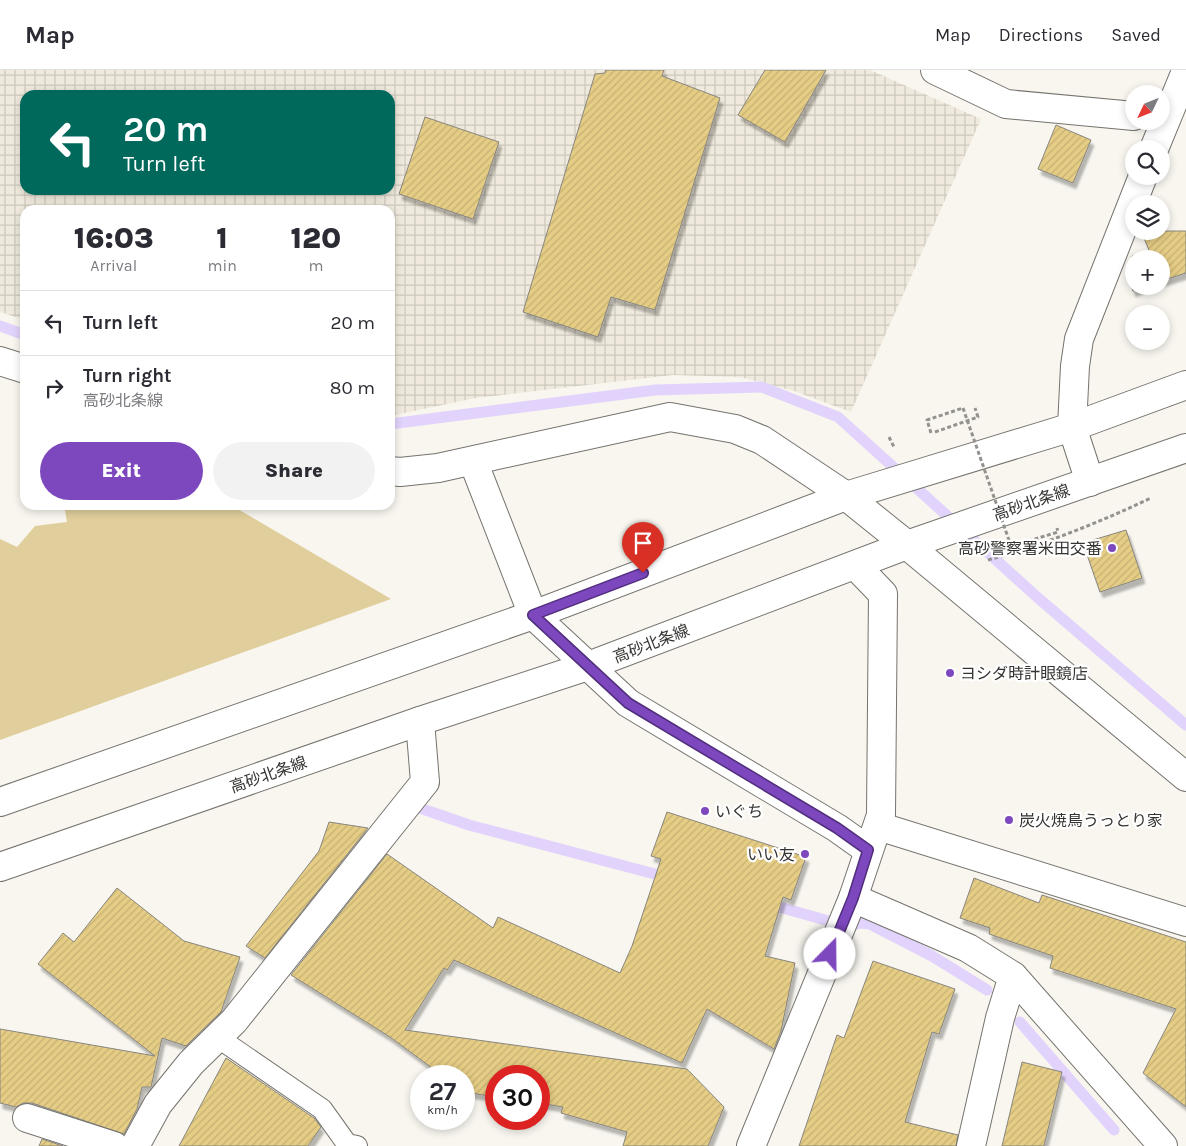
<!DOCTYPE html>
<html lang="en">
<head>
<meta charset="utf-8">
<style>
  :root { --surface:#fff; --page:#f2f2f3; --text:#2b2b33; --muted:#7c7c81; --line:#e1e1e2; --accent:#7d47be }
  body { margin:0; font-family:Karla,"Noto Sans JP",sans-serif; background:var(--page); color:var(--text); height:100vh; display:flex; flex-direction:column; font-size:19px; white-space:nowrap }
  * { box-sizing:border-box; margin:0 }
  p { font-size:16px; color:var(--muted) }
  .icon { flex:none; width:28px; height:28px; fill:none; stroke:currentColor; stroke-width:2; stroke-linecap:round; stroke-linejoin:round }
  .map { position:relative; flex:1; overflow:hidden }
  .panel { position:absolute; left:20px; top:135px; width:375px; height:305px; display:flex; flex-direction:column; background:var(--surface); border-radius:15px; box-shadow:0 2px 8px #0003 }
  .panel>* { flex:none }
  .top-card { position:absolute; left:20px; top:20px; width:375px; height:105px; border-radius:15px; box-shadow:0 2px 8px #0003; background:#00695c; color:#fff; overflow:hidden }
  .needle { width:32px; rotate:227deg }
  .fabs { position:absolute; left:1125px; top:15px; display:grid; gap:10px }
  .fabs a { display:grid; place-items:center; width:45px; height:45px; border-radius:50%; background:var(--surface); box-shadow:0 2px 8px #0003; font-size:25px }
  .speed { position:absolute; left:410px; top:995px; display:flex; gap:10px; font-size:25px; font-weight:700; text-align:center }
  .speed>* { display:grid; place-content:center; width:65px; height:65px; border-radius:50%; background:var(--surface); box-shadow:0 2px 8px #0003; line-height:1 }
  .speed small { font-size:12px; font-weight:400 }
  .speed .limit { border:8px solid #d22; background:#fff; color:#111 }
  .pin { position:absolute; display:grid; place-items:center; width:42px; height:42px; color:#fff; margin:-51px -21px; border-radius:50% 50% 50% 0; rotate:-45deg; box-shadow:0 0 5px #0007 }
  .pin .icon { rotate:45deg }
  .me { position:absolute; width:55px; margin:-28px; rotate:22deg; stroke-linejoin:round; filter:drop-shadow(0 0 4px #0008) }
  .turn { display:flex; align-items:center; gap:18px; height:105px; padding:0 20px; font-size:22px }
  .turn .icon { width:65px; height:65px; stroke-width:2.5 }
  .turn b { display:block; font-size:35px; line-height:42px }
  .eta { display:flex; justify-content:space-evenly; align-items:center; height:85px; text-align:center }
  .eta b { font-size:30px; font-weight:800; line-height:35px }
  .cta { display:flex; gap:10px; margin-top:auto; padding:10px 20px }
  .cta a { flex:1; height:58px; border-radius:30px; background:var(--accent); color:#fff; font-size:20px; font-weight:800; line-height:58px; text-align:center }
  .cta a+a { background:var(--page); color:var(--text) }
  ul { padding:0; list-style:none }
  li { display:flex; align-items:center; gap:15px; height:65px; padding:0 20px; border-top:1px solid var(--line) }
  li div { flex:1 }
  li b { display:block; font-size:19px }
  li em { font-style:normal }
  header { display:flex; align-items:center; gap:30px; box-sizing:border-box; height:70px; padding:0 25px; background:var(--surface); border-bottom:1px solid var(--line) }
  header strong { font-size:24px }
  nav { display:flex; gap:28px; margin-inline-start:auto; font-size:18px }
  .map>svg:first-child { display:block }
</style>
</head>
<body>
<header>
<strong>Map</strong>
<nav><a>Map</a><a>Directions</a><a>Saved</a></nav>
</header>
<div class="map">
<svg width="1186" height="1076" viewBox="0 0 1186 1076">
  <defs>
    <pattern id="industrial-grid" width="8" height="8" patternUnits="userSpaceOnUse" patternTransform="scale(1.25)"><rect width="8" height="8" fill="#efeadd"/><path d="M0 4h8M4 0v8" fill="none" stroke="#cec9be"/></pattern>
    <pattern id="building-hatch" width="6" height="6" patternUnits="userSpaceOnUse" patternTransform="scale(1.25)"><rect width="6" height="6" fill="#e6cd85"/><path d="M-1 1l2-2M0 6l6-6M5 7l2-2" fill="none" stroke="#c6b173"/></pattern>
    <filter id="shadow"><feDropShadow dx="3" dy="5.5" stdDeviation="1" flood-color="#0004"/></filter>
  </defs>
  <rect width="100%" height="100%" fill="#f8f6ef"/>
  <path fill="url(#industrial-grid)" fill-rule="evenodd" d="M0,0H870L981,49L851,342L794,321L740,307L673,305L476,328L390,346V140H25V250L0,242ZM25,25H390V120H25Z"/>
  <path fill="#e0cf9c" d="M64,435H231L391,529L0,670V469L17,477L35,456L67,452Z"/>
  <g fill="none" stroke-linecap="round" stroke-linejoin="round">
    <g stroke="#e2d3fc" stroke-width="11">
      <path d="M0,256L25,265"/>
      <path d="M390,354L655,320L762,317L838,347L1037,527L1186,655"/>
      <path d="M417,737L469,755L670,808"/>
      <path d="M765,833L850,857L859,853L870,854L932,886L987,920"/>
      <path d="M1020,952L1114,1060"/>
    </g>
  </g>
  <g fill="url(#building-hatch)" stroke="#87857f" filter="url(#shadow)">
    <path d="M606,0H664L662,6L720,28L655,240L611,227L598,267L523,242L595,4L605,3Z"/>
    <path d="M765,0H826L785,72L738,45Z"/>
    <path d="M425,47L499,72L473,149L399,124Z"/>
    <path d="M1056,55L1091,70L1073,113L1038,99Z"/>
    <path d="M1141,161H1186V203L1161,211V189H1134V216H1147L1133,221L1126,202L1132,186L1149,180Z"/>
    <path d="M1126,460L1142,508L1100,522L1083,473Z"/>
    <path d="M667,742L806,787L791,830L783,827L765,886L795,893L781,961L774,979L707,939L682,993L454,890L447,900L444,898L405,960L687,999L724,1037L708,1076H623L627,1062L561,1043L563,1037L539,1033V1006H496V1027L464,1022V1006H443L390,967L291,905L387,784L493,858L498,847L620,903L632,876L661,789L651,786Z"/>
    <path d="M329,752L368,758L265,888L246,876L319,781Z"/>
    <path d="M974,808L1039,833L1042,825L1186,872V1037L1143,1003L1176,939L1050,898L1053,886L989,864L990,858L960,848Z"/>
    <path d="M117,818L184,871L240,887L221,942L186,976L162,968L151,1017H142L137,1039L124,1064L32,1033H23L16,1037L0,1033V959L155,986L38,894L63,863L74,872Z"/>
    <path d="M873,891L955,919L939,964L932,962L905,1052L958,1065L956,1076H799L837,965L844,968Z"/>
    <path d="M226,988L314,1048L321,1057L308,1076H179Z"/>
    <path d="M1022,992L1062,1002L1044,1076H1002Z"/>
    <path d="M42,1069L63,1076H39Z"/>
  </g>
  <g fill="none" stroke-linecap="round" stroke-linejoin="round">
    <defs>
      <path id="service" d="M217,967L322,1039L347,1074L357,1076"/>
      <g id="minor">
        <path d="M935,0L1006,34L1134,46"/>
        <path d="M1154,79L1186,1"/>
        <path d="M473,391L533,545L628,633L837,758L868,780"/>
        <path d="M1090,412L1072,357L1075,296L1079,269L1143,106"/>
        <path d="M878,756L1186,852"/>
        <path d="M853,828L968,878L1013,906L1163,1076"/>
        <path d="M27,1048L114,1076"/>
        <path d="M135,1076L158,1034L191,993L234,951L425,712L420,651"/>
        <path d="M751,1076L853,828L881,745L883,524L856,496"/>
        <path d="M971,1076L1000,948L1013,906"/>
      </g>
      <g id="tertiary">
        <path d="M0,291L25,299"/>
        <path d="M390,401L400,402L438,398L670,347L735,359L762,370L846,426L907,475L1186,707"/>
      </g>
      <g id="primary">
        <path d="M0,732L533,545L846,426L1072,357L1186,315"/>
        <path d="M0,797L420,651L588,596L907,475L1186,378"/>
      </g>
    </defs>
    <use href="#service" stroke="#75736d" stroke-width="22"/>
    <use href="#minor" stroke="#75736d" stroke-width="30"/>
    <use href="#tertiary" stroke="#75736d" stroke-width="30"/>
    <use href="#primary" stroke="#75736d" stroke-width="30"/>
    <g stroke="#94928e" stroke-width="3" stroke-dasharray="4 2.5" stroke-linecap="butt">
      <path d="M935,362L978,347L975,338"/>
      <path d="M931,363L927,350L963,338"/>
      <path d="M889,367L894,377"/>
      <path d="M1022,473L1058,462L1057,458"/>
      <path d="M988,490C1045,474 1098,453 1151,428"/>
    </g>
    <use href="#service" stroke="#fff" stroke-width="20"/>
    <use href="#minor" stroke="#fff" stroke-width="28"/>
    <use href="#tertiary" stroke="#fff" stroke-width="28"/>
    <use href="#primary" stroke="#fff" stroke-width="28"/>
    <path stroke="#94928e" stroke-width="3" stroke-dasharray="4 2.5" stroke-linecap="butt" d="M963,338L1011,476"/>
  </g>
  <g fill="none" stroke-linecap="round" stroke-linejoin="round">
    <defs>
      <path id="route" d="M643,503L533,545L628,633L837,758L868,780L853,828L830,884"/>
    </defs>
    <use href="#route" stroke="#512e7c" stroke-width="12"/>
    <use href="#route" stroke="#7d47be" stroke-width="9"/>
  </g>
  <g fill="#7d47be" stroke="#fff" stroke-width="2">
    <circle cx="1112" cy="478" r="5"/>
    <circle cx="950" cy="603" r="5"/>
    <circle cx="705" cy="741" r="5"/>
    <circle cx="1009" cy="750" r="5"/>
    <circle cx="805" cy="784" r="5"/>
  </g>
  <g text-anchor="middle" stroke-width="4.5" stroke-linejoin="round" paint-order="stroke">
    <g font-size="16" fill="#353432" stroke="#fff">
      <text transform="translate(1031 432) rotate(-19)" y="6">高砂北条線</text>
      <text transform="translate(651 573) rotate(-21)" y="6">高砂北条線</text>
      <text transform="translate(268 704) rotate(-19)" y="6">高砂北条線</text>
    </g>
    <g font-size="16" fill="#353432" stroke="#fff" text-anchor="start">
      <text x="1102" y="484" text-anchor="end">高砂警察署米田交番</text>
      <text x="960" y="609">ヨシダ時計眼鏡店</text>
      <text x="715" y="747">いぐち</text>
      <text x="1019" y="756">炭火焼鳥うっとり家</text>
      <text x="795" y="790" text-anchor="end">いい友</text>
    </g>
  </g>
</svg>
<div class="fabs">
<a><svg class="needle" viewBox="-14 -14 28 28"><path d="M0-13l5 13h-10z" fill="#e53935"/><path d="M0 13l5-13h-10z" fill="#7c7c81"/></svg></a>
<a><svg class="icon" aria-label="search" viewBox="0 0 24 24"><circle cx="10" cy="10" r="6"/><path d="M15 15l6 6"/></svg></a>
<a><svg class="icon" aria-label="layers" viewBox="0 0 24 24"><path d="M12 4l9 5-9 5-9-5zM3 14l9 5 9-5"/></svg></a>
<a>+</a>
<a>−</a>
</div>
<div class="speed"><div>27<small>km/h</small></div><div class="limit">30</div></div>
<div class="pin" style="left:643px;top:503px;background:#d93025"><svg class="icon" aria-label="arrive" viewBox="0 0 24 24"><path d="M6 21V4h12l-3 4 3 4H6"/></svg></div>
<svg class="me" style="left:830px;top:884px" viewBox="-20 -20 40 40"><circle r="19" fill="#fff"/><path d="M0-13L10 11 0 6-10 11z" fill="#7d47be"/></svg>
<div class="top-card">
<div class="turn"><svg class="icon" aria-label="left" viewBox="0 0 24 24"><path d="M17 20v-9H6M10 6l-5 5 5 5"/></svg><div><b>20 m</b>Turn left</div></div>
</div>
<section class="panel">
<div class="eta">
<div><b>16:03</b><p>Arrival</p></div>
<div><b>1</b><p>min</p></div>
<div><b>120</b><p>m</p></div>
</div>
<ul>
<li><svg class="icon" aria-label="left" viewBox="0 0 24 24"><path d="M17 20v-9H6M10 6l-5 5 5 5"/></svg><div><b>Turn left</b></div><em>20 m</em></li>
<li><svg class="icon" aria-label="right" viewBox="0 0 24 24"><path d="M7 20v-9h11M14 6l5 5-5 5"/></svg><div><b>Turn right</b><p>高砂北条線</p></div><em>80 m</em></li>
</ul>
<div class="cta"><a>Exit</a><a>Share</a></div>
</section>
</div>
</body>
</html>
